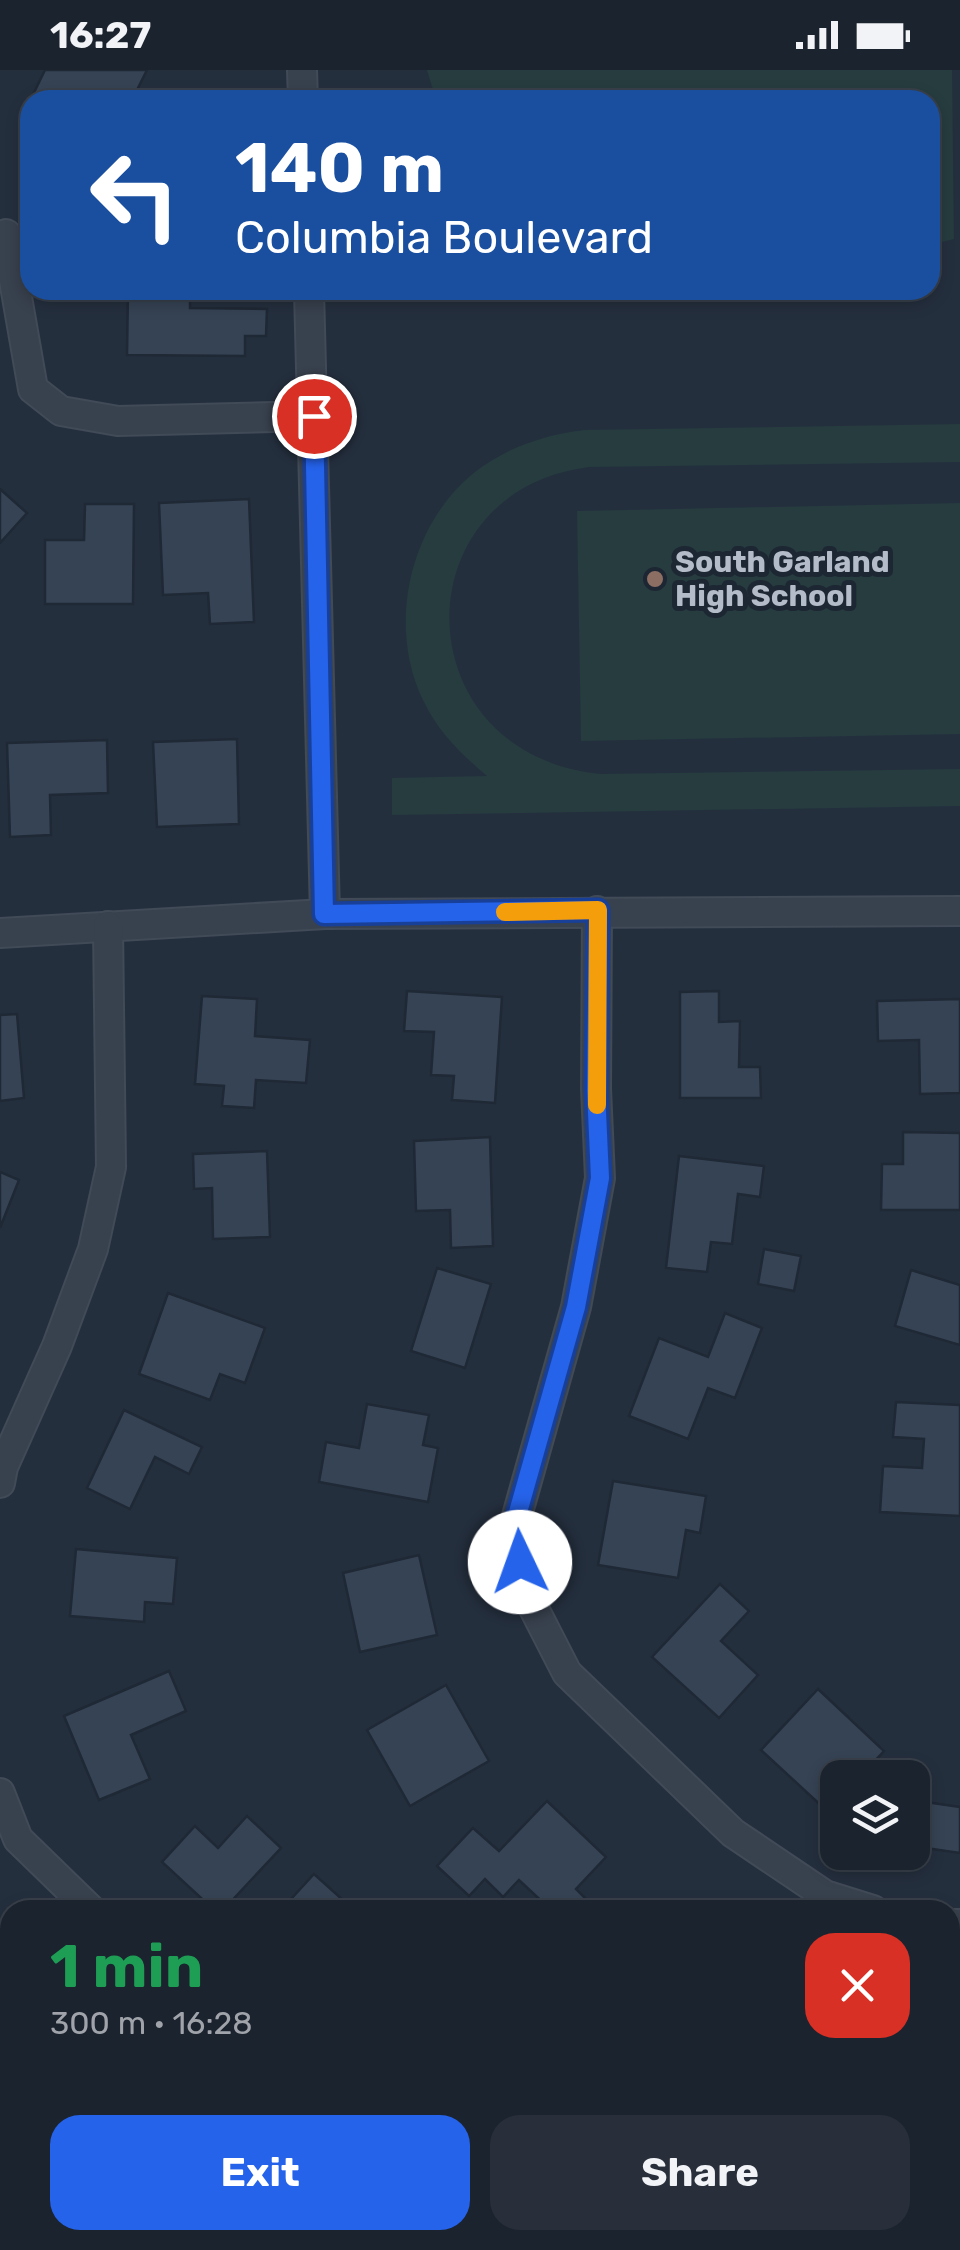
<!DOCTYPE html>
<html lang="en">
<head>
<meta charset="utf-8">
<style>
  :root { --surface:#1b232e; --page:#282f3a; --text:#f1f3f6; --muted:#a0a4aa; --line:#39404a; --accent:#2563eb }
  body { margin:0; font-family:Rubik,sans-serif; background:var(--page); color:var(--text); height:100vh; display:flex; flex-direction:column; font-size:38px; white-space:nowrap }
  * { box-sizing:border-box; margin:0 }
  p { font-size:32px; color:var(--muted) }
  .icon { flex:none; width:55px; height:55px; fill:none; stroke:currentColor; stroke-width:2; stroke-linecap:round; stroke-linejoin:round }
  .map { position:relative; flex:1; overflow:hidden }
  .panel { position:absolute; left:0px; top:1830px; width:960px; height:350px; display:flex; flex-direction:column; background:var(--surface); border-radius:30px 30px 0 0; box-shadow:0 5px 15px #0003,0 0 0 2px var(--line) }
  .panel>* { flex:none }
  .guide { position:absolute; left:20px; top:20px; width:920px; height:210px; border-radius:30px; box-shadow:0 5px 15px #0003,0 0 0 2px var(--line); background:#1a4fa0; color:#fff; overflow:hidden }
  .controls { position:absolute; left:820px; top:1690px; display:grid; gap:20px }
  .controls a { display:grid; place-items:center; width:110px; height:110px; border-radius:20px; background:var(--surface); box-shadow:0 5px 15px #0003,0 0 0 2px var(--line); font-size:50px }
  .pin { position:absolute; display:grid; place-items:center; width:85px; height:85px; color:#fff; margin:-42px; border:5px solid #fff; border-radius:50%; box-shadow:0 2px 10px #0007 }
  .me { position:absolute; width:110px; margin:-55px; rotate:357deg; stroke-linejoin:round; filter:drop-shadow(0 0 8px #0008) }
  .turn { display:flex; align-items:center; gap:35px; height:210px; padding:0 50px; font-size:45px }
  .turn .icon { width:130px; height:130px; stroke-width:2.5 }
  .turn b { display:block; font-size:70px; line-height:85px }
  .round { display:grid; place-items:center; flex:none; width:105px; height:105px; border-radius:30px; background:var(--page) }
  .summary { display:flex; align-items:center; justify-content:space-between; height:170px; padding:0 50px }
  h1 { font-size:60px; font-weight:700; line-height:75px; color:#1e9e55 }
  .cta { display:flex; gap:20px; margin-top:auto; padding:20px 50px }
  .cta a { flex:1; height:115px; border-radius:30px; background:var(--accent); color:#fff; font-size:40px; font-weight:700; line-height:115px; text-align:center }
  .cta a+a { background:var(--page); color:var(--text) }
  .status { display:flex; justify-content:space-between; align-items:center; height:70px; padding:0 50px; background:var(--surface); direction:ltr }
  .status svg { height:28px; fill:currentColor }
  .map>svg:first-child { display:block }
</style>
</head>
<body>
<div class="status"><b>16:27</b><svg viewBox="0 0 49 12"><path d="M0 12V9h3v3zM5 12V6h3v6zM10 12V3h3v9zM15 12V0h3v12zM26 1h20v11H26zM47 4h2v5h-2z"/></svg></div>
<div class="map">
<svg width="960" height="2180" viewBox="0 0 960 2180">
  <rect width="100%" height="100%" fill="#242f3e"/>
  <g fill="#263c3f">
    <path d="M427,0H952L954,169L930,175V30H436Z"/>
    <path d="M960,354V392L589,397C399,421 403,685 601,704L960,699V736L392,745V708L487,706C461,684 438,662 423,630C384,550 413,438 491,391C520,373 551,364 585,360Z"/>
    <path d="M960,433V664L581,671L577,441Z"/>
    <path d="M0,2046L10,2056V2170H129L139,2180H0Z"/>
  </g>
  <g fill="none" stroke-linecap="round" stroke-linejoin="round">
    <g stroke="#17263c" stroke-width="10">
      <path d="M0,2096L10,2104"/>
      <path d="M92,2170L105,2180"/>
    </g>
  </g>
  <g fill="#364354" stroke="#1f2835" stroke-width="2.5">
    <path d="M45,0H147L132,30H30V41L26,39Z"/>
    <path d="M128,220H190V238L267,239L266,266H245V286L127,285Z"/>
    <path d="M0,419L27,443L0,473Z"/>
    <path d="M249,429L254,552L210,554L208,523L163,525L159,433Z"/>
    <path d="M85,434H134L133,534H45V470H84Z"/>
    <path d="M237,669L239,754L157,757L153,672Z"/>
    <path d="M107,670L108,723L50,725L51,765L10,767L7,673Z"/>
    <path d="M407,921L502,927L495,1033L452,1030L454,1006L431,1005L434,962L404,961Z"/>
    <path d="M719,921V952L740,951L739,997H760L761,1028H680V922Z"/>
    <path d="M202,926L257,929L255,966L310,970L306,1013L256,1010L254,1038L222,1036L224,1016L195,1014Z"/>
    <path d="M960,929V1023L920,1024L919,970L878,971L877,931Z"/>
    <path d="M17,944L24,1028L0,1031V945Z"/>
    <path d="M903,1062L960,1063V1140H881L882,1094H903Z"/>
    <path d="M490,1067L493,1176L451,1178L450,1140L416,1141L414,1071Z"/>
    <path d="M267,1081L270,1167L213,1169L212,1118L194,1119L193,1084Z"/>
    <path d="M679,1086L764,1096L760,1127L738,1124L732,1174L711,1172L707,1202L666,1198Z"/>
    <path d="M0,1102L19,1110L0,1158Z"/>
    <path d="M764,1179L801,1186L794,1221L758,1214Z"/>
    <path d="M437,1198L491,1214L465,1298L411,1281Z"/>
    <path d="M911,1200L960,1215V1275L895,1256Z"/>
    <path d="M168,1223L265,1258L245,1313L220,1304L210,1330L139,1304Z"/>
    <path d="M725,1243L762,1258L735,1328L708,1318L688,1369L629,1346L659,1268L708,1287Z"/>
    <path d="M896,1332L960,1335V1446L880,1442L883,1396L922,1398L924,1369L893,1367Z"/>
    <path d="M367,1334L429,1345L423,1375L438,1378L428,1432L319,1412L326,1372L359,1378Z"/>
    <path d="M124,1340L202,1377L189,1404L155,1387L130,1439L87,1418Z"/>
    <path d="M613,1411L706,1426L700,1463L686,1460L678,1508L598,1495Z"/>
    <path d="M76,1479L177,1488L173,1534L145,1532L144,1552L70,1546Z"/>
    <path d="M419,1485L437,1565L360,1582L343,1503Z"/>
    <path d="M720,1514L749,1541L721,1571L758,1605L719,1648L652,1587Z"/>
    <path d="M169,1601L186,1641L131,1665L150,1709L99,1730L64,1646Z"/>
    <path d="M446,1615L489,1691L410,1736L367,1660Z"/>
    <path d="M818,1619L884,1681L859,1708H838V1730L827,1741L761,1680Z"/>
    <path d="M912,1730L960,1737V1783L912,1776Z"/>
    <path d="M547,1731L606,1787L576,1819L589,1832L582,1840H551L519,1810L503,1827L485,1809L469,1826L437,1796L473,1758L499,1781Z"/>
    <path d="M247,1746L281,1778L223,1840H214L162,1792L195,1756L218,1778Z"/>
    <path d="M314,1804L354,1840H281Z"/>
    <path d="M10,1915V2022L0,2013V1926Z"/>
    <path d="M960,1943V2027H950V1944Z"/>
    <path d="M950,2113H960V2180H944L943,2170H950Z"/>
    <path d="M594,2170H664L655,2180H604Z"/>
  </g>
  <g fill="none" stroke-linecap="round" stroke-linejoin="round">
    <defs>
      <g id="street">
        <path d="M302,0L303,30"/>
        <path d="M6,164L33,319L61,341L118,351L314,346"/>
        <path d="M309,220L325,844"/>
        <path d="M597,841L596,1019L600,1108L576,1237L513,1460L527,1525L567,1603L733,1763L825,1825L873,1840"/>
        <path d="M0,863L325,844L960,841"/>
        <path d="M0,1413L3,1397L57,1276L93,1179L111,1097L108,856"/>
        <path d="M0,1723L18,1769L91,1840"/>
        <path d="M950,1854H960"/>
        <path d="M469,2170L480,2180"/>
      </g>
    </defs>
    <use href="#street" stroke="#414a57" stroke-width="32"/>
    <use href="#street" stroke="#38414e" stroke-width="28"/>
  </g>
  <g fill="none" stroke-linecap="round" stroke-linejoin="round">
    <defs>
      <path id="route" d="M314,346L324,844L598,840L596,1020L600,1108L576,1237L513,1460L520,1492"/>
    </defs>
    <use href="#route" stroke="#184099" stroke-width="25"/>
    <use href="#route" stroke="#2563eb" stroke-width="18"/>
    <path stroke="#f59e0b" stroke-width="18" d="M505,842L598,840L597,1035"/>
  </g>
  <circle fill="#8d6e63" stroke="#1d2633" stroke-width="4" cx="655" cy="509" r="10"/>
  <g text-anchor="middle" stroke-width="10" stroke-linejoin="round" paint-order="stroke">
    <g font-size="30" font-weight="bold" fill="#b4bcc9" stroke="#1d2633" text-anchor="start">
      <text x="675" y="502">South Garland<tspan x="675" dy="34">High School</tspan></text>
    </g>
  </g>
</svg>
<div class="controls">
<a><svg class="icon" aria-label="layers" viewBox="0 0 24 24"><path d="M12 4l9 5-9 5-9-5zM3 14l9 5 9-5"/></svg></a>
</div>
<div class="pin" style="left:314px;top:346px;background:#d93025"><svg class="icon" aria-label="arrive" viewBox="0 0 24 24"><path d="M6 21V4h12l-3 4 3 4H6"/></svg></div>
<svg class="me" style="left:520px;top:1492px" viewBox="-20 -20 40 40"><circle r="19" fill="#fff"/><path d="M0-13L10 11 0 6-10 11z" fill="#2563eb"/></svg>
<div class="guide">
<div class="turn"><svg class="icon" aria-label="left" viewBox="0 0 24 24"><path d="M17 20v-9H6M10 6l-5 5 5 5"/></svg><div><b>140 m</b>Columbia Boulevard</div></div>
</div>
<section class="panel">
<div class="summary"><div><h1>1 min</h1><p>300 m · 16:28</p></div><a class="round" style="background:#d93025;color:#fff"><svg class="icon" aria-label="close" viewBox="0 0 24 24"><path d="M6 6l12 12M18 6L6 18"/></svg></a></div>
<div class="cta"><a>Exit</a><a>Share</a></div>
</section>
</div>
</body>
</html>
